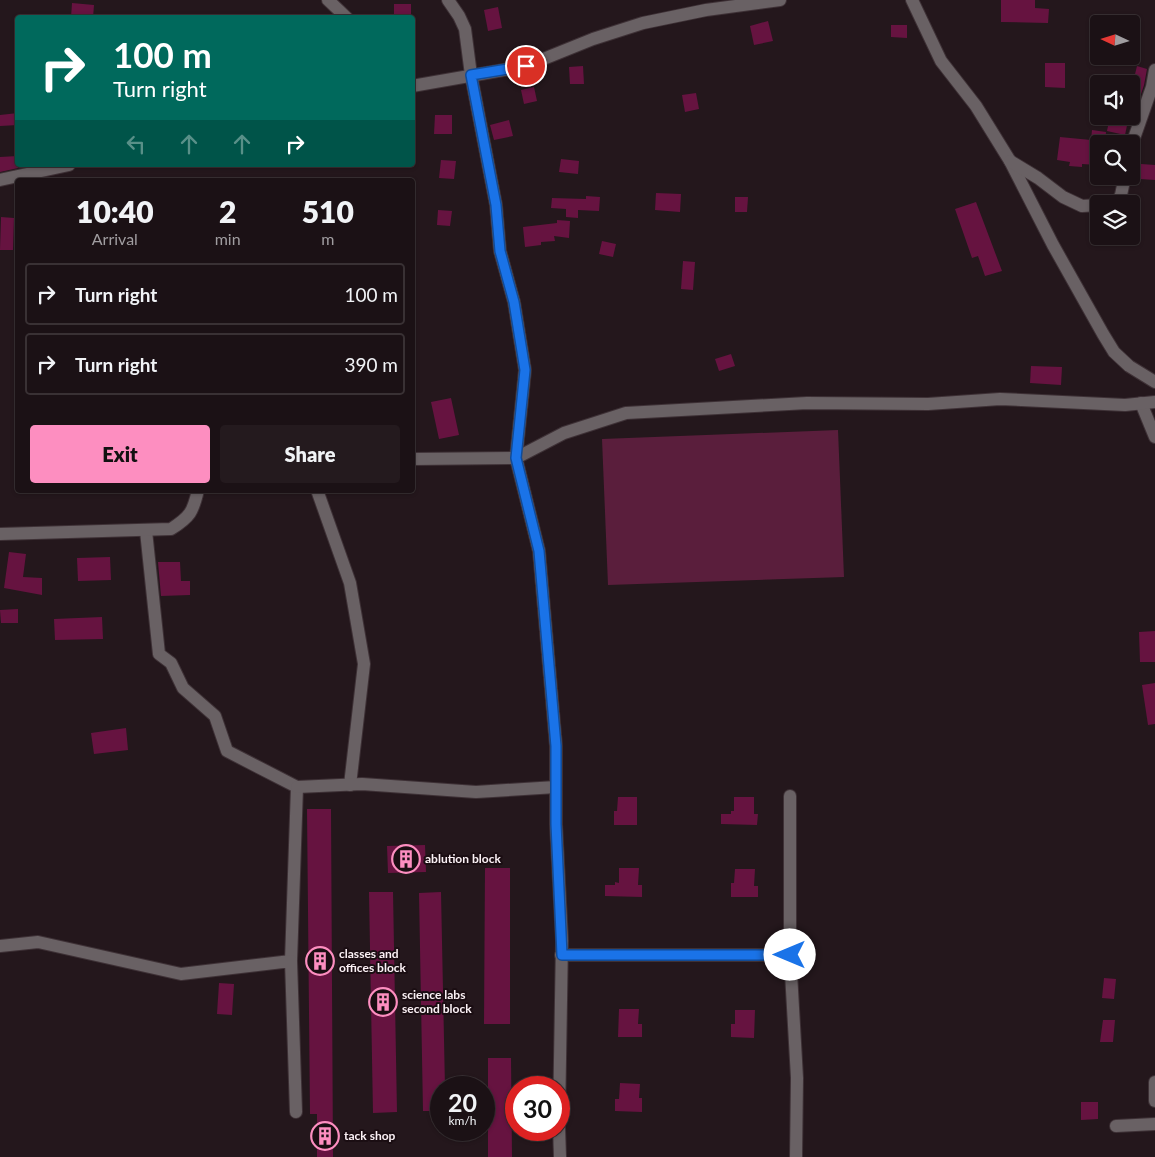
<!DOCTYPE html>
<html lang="en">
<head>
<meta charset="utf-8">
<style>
  :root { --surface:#1b1115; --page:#241a1e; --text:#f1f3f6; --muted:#a09da0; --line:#393134; --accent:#fd8ec0 }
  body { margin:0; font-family:Lato,sans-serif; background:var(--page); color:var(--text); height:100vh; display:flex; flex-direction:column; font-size:19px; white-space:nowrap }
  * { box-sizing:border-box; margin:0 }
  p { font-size:16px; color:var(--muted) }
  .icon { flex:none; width:28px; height:28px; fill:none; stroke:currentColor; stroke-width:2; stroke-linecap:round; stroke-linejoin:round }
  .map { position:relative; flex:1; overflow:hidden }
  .sheet { position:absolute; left:15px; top:178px; width:400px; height:315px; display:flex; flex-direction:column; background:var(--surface); border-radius:5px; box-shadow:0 1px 4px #0004,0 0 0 1px var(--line) }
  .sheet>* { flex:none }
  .banner { position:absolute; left:15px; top:15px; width:400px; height:152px; border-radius:5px; box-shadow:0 1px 4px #0004,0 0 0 1px var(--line); background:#00695c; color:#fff; overflow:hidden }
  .needle { width:32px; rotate:274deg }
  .controls { position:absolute; left:1090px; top:15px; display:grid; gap:10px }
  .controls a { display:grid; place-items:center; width:50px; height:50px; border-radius:5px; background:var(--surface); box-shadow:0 1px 4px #0004,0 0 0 1px var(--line); font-size:25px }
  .speed { position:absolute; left:430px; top:1076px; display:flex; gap:10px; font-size:25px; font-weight:700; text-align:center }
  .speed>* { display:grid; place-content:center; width:65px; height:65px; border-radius:50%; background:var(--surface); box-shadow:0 1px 4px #0004,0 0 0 1px var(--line); line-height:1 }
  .speed small { font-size:12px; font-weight:400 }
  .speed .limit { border:8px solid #d22; background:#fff; color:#111 }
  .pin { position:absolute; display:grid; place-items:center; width:42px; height:42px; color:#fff; margin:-21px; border:2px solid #fff; border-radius:50%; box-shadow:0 1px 5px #0007 }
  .me { position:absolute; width:55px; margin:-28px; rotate:270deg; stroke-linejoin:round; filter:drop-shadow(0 0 4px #0008) }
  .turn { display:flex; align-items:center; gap:18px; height:105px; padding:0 15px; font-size:22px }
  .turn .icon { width:65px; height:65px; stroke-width:2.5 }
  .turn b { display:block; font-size:35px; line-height:42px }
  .lanes { display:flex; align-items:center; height:48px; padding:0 15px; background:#0003; justify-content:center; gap:25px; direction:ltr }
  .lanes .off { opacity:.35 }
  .eta { display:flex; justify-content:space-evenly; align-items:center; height:85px; text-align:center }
  .eta b { font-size:30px; font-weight:800; line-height:35px }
  .action { display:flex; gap:10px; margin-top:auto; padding:10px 15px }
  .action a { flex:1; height:58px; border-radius:5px; background:var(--accent); color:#111; font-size:20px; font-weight:800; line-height:58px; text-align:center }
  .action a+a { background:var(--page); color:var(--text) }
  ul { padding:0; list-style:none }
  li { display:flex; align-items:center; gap:15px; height:62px; margin:0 10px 8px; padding:0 5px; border:2px solid var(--line); border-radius:5px }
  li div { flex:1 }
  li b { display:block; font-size:19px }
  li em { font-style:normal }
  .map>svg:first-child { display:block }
</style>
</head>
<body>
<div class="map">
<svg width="1155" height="1157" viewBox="0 0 1155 1157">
  <rect width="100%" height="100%" fill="#24171c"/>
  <path fill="#5a1e3c" d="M838,430L844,577L608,585L602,439Z"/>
  <g fill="#661340">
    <path d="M1001,0H1035V8L1049,9L1048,23L1001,22Z"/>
    <path d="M72,3L94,5L93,18H71Z"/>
    <rect x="394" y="4" width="17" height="14"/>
    <path d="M498,7L502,28L488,31L484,10Z"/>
    <path d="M768,21L773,41L754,45L750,26Z"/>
    <path d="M891,25H907V38L891,37Z"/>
    <path d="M1045,63H1065V88L1045,87Z"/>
    <path d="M583,66L584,84H570L569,67Z"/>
    <path d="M1137,66L1147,69L1144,85L1139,100L1131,98V91Z"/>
    <path d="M534,87L537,101L524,104L521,90Z"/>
    <path d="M696,93L699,109L685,112L682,95Z"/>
    <path d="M18,113V125L0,126V115Z"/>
    <path d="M435,115H452V134H434Z"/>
    <path d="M1110,116H1129L1125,135L1107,131Z"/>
    <path d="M509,120L513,136L494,140L490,125Z"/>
    <path d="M1092,130L1106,132L1105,144H1099L1098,165L1082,164V167L1069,166L1070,162L1057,160L1060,137L1091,140Z"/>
    <path d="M18,156V168L0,172V157Z"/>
    <path d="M561,159L579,161L578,174L559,172Z"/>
    <path d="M441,160L456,161L454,179L439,178Z"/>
    <path d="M1141,164L1155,165V180L1140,179Z"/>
    <path d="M656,193L681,194L680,212L655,210Z"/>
    <path d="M586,196L600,197L599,211L578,210V218L566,217V209L551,208L552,198L586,199Z"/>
    <path d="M735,197H748L747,212H735Z"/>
    <path d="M976,202L1002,271L985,276L978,256L972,258L955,209Z"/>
    <path d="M438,210L452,211L450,226L437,225Z"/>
    <path d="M1,217L14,218L13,250H0Z"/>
    <path d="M557,220L570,221L569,238L554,236L555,241L541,242V245L525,247L523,227L557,223Z"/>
    <path d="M602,241L616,244L613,257L599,254Z"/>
    <path d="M683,261L695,262L693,290L681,289Z"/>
    <path d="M731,354L735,366L719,371L715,359Z"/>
    <path d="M1031,366L1062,367L1061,385L1030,383Z"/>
    <path d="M451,398L459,435L439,439L431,402Z"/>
    <path d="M9,552L26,554L23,577L42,578V595L4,588Z"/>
    <path d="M110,557L111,580L78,581L77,558Z"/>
    <path d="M158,562H180L181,581H190V595L161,596Z"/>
    <path d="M18,609V623H1L0,610Z"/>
    <path d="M102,617L103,639L55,640L54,619Z"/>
    <path d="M1155,631V662H1140L1139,632Z"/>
    <path d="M1155,683V724L1148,725L1142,685Z"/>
    <path d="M126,728L128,750L94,754L91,733Z"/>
    <path d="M618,797H637V825H614V811H617Z"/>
    <path d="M734,797H754V814H758L757,825L721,824V814H731V811H734Z"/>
    <path d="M307,809H331L333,1157H317V1114H310Z"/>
    <path d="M425,845L426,872L388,873L387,846Z"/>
    <path d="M485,868H510V1024H484Z"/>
    <path d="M619,868H639L638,885H642V897L605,896V885H615V882L619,883Z"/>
    <path d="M735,869H755L754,886H758V897H731V883H734Z"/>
    <path d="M369,892H393L397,1112L373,1113Z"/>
    <path d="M441,892L445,1088H441V1111H423L419,893Z"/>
    <path d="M1104,978L1116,979L1114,999L1102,998Z"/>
    <path d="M219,983L234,984L232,1015L217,1014Z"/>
    <path d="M619,1009H639L638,1024H642V1037H618Z"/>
    <path d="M735,1010H755L754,1038L731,1037V1024H735Z"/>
    <path d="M1103,1020H1115L1113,1042H1100Z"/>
    <path d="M488,1058H511L512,1157H488Z"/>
    <path d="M620,1083L640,1084L639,1098H642V1112L615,1111V1099H619Z"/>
    <path d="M1081,1102H1098V1119L1081,1120Z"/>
  </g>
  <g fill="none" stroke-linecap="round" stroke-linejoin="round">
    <defs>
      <g id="minor">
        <path d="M328,0L347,18"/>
        <path d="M448,0L459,16L465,29L471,75L496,205L500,251L514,302L525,370L516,458L539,551L556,746V824L562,941L559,1119"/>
        <path d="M912,0L941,61L976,106L1010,161L1053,245L1103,334L1114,352L1129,366L1155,382"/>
        <path d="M412,86L526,66L593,39L643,23L706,10L780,0"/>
        <path d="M1131,147L1152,87L1155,70"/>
        <path d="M1010,161L1038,178L1063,197L1082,206L1099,205"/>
        <path d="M0,180L69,165"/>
        <path d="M1116,204L1121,195L1125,176"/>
        <path d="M1141,403L1155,437"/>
        <path d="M412,459L516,458L564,433L626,413L807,403L928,404L1000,399L1125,405L1155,402"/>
        <path d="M317,490L350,583L364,664L350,785"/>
        <path d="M146,531L159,654L171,663L183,688L215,716L227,751L297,787L291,961"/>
        <path d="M0,534L171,529C190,517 193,512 198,490"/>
        <path d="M297,787L362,784L476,792L556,787"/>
        <path d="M0,946L38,942L181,974L291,961L296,1112"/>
        <path d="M561,955H790L797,1078L796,1157"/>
        <path d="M790,955V796"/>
        <path d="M1155,1082V1101"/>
        <path d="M1116,1126L1155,1124"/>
        <path d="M559,1127L560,1157"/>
      </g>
    </defs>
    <use href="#minor" stroke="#3e3136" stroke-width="14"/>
    <use href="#minor" stroke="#696164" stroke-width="12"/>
  </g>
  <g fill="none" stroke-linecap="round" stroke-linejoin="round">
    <defs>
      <path id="route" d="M526,66L471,75L496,205L500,251L514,302L525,370L516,458L539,551L556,746V824L562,955H790"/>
    </defs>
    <use href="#route" stroke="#114b97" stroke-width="12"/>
    <use href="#route" stroke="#1a73e8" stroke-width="9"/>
  </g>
  <defs>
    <symbol id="building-ring" viewBox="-11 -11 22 22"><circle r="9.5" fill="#1b0e13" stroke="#fd8ec0" stroke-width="1.5"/><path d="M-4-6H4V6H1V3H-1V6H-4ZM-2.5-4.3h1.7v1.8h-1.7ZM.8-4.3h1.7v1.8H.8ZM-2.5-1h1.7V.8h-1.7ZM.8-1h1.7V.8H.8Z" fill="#fd8ec0"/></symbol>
  </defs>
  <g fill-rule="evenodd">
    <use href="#building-ring" x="390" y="843" width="32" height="32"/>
    <use href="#building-ring" x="304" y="945" width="32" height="32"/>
    <use href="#building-ring" x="367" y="986" width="32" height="32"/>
    <use href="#building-ring" x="309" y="1120" width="32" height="32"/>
  </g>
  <g text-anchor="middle" stroke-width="4" stroke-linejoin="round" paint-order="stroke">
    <g font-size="12" font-weight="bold" fill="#fbf1f5" stroke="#1b0e13" text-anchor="start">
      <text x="425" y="863">ablution block</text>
      <text x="339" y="958">classes and<tspan x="339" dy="14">offices block</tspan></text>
      <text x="402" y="999">science labs<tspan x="402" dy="14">second block</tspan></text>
      <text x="344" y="1140">tack shop</text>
    </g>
  </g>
</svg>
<div class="controls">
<a><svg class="needle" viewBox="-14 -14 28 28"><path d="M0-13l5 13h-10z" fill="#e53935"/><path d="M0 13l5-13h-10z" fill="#a09da0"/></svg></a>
<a><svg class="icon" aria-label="sound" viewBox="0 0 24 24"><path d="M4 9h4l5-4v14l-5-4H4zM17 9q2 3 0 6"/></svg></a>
<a><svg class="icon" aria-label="search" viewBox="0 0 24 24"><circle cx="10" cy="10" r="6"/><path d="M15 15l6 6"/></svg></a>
<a><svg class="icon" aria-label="layers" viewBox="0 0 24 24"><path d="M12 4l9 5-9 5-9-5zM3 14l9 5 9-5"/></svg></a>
</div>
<div class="speed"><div>20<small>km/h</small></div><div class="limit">30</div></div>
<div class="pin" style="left:526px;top:66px;background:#d93025"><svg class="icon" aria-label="arrive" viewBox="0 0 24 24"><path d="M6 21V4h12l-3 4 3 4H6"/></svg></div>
<svg class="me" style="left:790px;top:955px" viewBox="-20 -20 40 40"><circle r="19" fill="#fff"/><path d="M0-13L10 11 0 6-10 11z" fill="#1a73e8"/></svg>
<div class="banner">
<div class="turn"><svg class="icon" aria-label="right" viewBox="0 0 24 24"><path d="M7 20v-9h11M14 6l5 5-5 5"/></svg><div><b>100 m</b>Turn right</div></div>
<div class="lanes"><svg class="icon off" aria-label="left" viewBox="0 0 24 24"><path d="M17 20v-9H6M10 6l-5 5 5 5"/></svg><svg class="icon off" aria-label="ahead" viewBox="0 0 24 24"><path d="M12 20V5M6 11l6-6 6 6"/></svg><svg class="icon off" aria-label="ahead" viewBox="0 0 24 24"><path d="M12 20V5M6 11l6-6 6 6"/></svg><svg class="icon" aria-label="right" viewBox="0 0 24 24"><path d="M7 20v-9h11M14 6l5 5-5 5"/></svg></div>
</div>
<section class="sheet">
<div class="eta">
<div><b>10:40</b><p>Arrival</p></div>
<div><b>2</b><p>min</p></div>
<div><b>510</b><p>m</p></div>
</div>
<ul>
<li><svg class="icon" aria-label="right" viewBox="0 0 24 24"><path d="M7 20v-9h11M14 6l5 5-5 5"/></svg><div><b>Turn right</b></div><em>100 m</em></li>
<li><svg class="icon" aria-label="right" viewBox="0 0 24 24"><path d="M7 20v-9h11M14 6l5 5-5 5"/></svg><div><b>Turn right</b></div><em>390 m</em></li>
</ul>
<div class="action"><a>Exit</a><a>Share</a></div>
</section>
</div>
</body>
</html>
